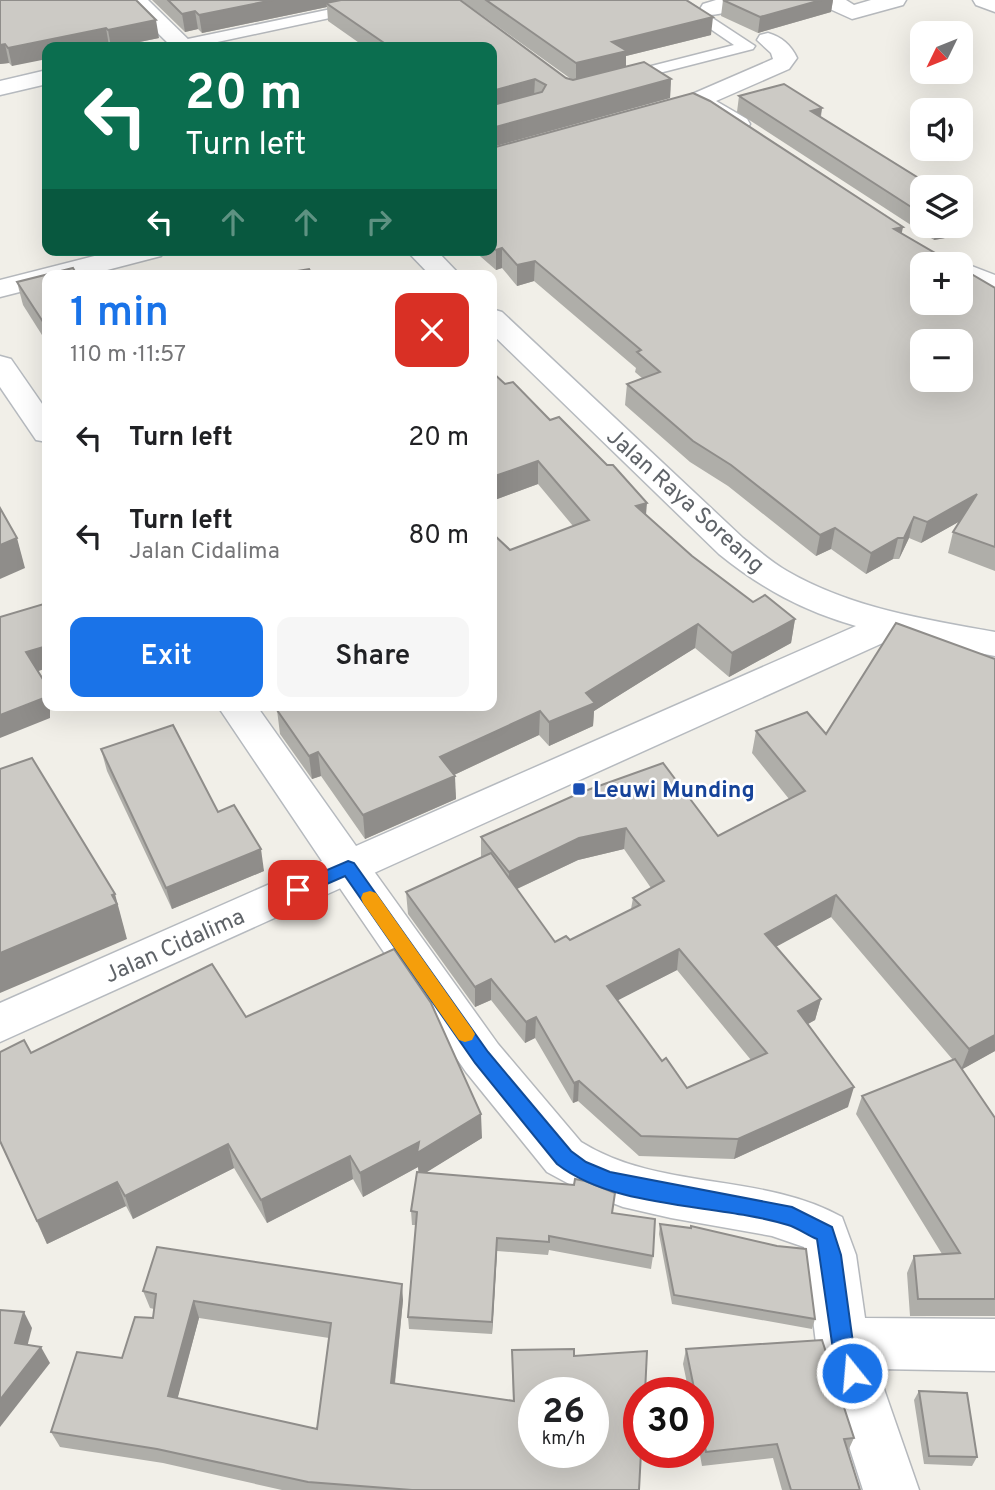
<!DOCTYPE html>
<html lang="en">
<head>
<meta charset="utf-8">
<style>
  :root { --surface:#fff; --page:#f6f6f6; --text:#202124; --muted:#757577; --accent:#1a73e8 }
  body { margin:0; font-family:Overpass,sans-serif; background:var(--page); color:var(--text); height:100vh; display:flex; flex-direction:column; font-size:26px; white-space:nowrap }
  * { box-sizing:border-box; margin:0 }
  p { font-size:23px; color:var(--muted) }
  .icon { flex:none; width:38px; height:38px; fill:none; stroke:currentColor; stroke-width:2; stroke-linecap:round; stroke-linejoin:round }
  .map { position:relative; flex:1; overflow:hidden }
  .side { position:absolute; left:42px; top:270px; width:455px; height:441px; display:flex; flex-direction:column; background:var(--surface); border-radius:14px; box-shadow:0 7px 28px #0002 }
  .side>* { flex:none }
  .hud { position:absolute; left:42px; top:42px; width:455px; height:214px; border-radius:14px; box-shadow:0 7px 28px #0002; background:#0b6e4f; color:#fff; overflow:hidden }
  .needle { width:46px; rotate:227deg }
  .controls { position:absolute; left:910px; top:21px; display:grid; gap:14px }
  .controls a { display:grid; place-items:center; width:63px; height:63px; border-radius:14px; background:var(--surface); box-shadow:0 7px 28px #0002; font-size:35px }
  .speed { position:absolute; left:518px; top:1377px; display:flex; gap:14px; font-size:35px; font-weight:700; text-align:center }
  .speed>* { display:grid; place-content:center; width:91px; height:91px; border-radius:50%; background:var(--surface); box-shadow:0 7px 28px #0002; line-height:1 }
  .speed small { font-size:18px; font-weight:400 }
  .speed .limit { border:10px solid #d22; background:#fff; color:#111 }
  .pin { position:absolute; display:grid; place-items:center; width:60px; height:60px; color:#fff; margin:-30px; border-radius:14px; box-shadow:0 4px 10px #0006 }
  .me { position:absolute; width:77px; margin:-38px; rotate:343deg; stroke-linejoin:round; filter:drop-shadow(0 0 5px #0008) }
  .turn { display:flex; align-items:center; gap:24px; height:147px; padding:0 28px; font-size:32px }
  .turn .icon { width:91px; height:91px; stroke-width:2.5 }
  .turn b { display:block; font-size:49px; line-height:60px }
  .lanes { display:flex; align-items:center; height:66px; padding:0 28px; background:#0003; justify-content:center; gap:35px; direction:ltr }
  .lanes .off { opacity:.35 }
  .round { display:grid; place-items:center; flex:none; width:74px; height:74px; border-radius:14px; background:var(--page) }
  .headline { display:flex; align-items:center; justify-content:space-between; height:119px; padding:0 28px }
  h1 { font-size:42px; font-weight:600; line-height:52px; color:var(--accent) }
  .action { display:flex; gap:14px; margin-top:auto; padding:14px 28px }
  .action a { flex:1; height:80px; border-radius:14px; background:var(--accent); color:#fff; font-size:28px; font-weight:600; line-height:80px; text-align:center }
  .action a+a { background:var(--page); color:var(--text) }
  ul { padding:0; list-style:none }
  li { display:flex; align-items:center; gap:21px; height:98px; padding:0 28px }
  li div { flex:1 }
  li b { display:block; font-size:26px }
  li em { font-style:normal }
  .map>svg:first-child { display:block }
</style>
</head>
<body>
<div class="map">
<svg width="995" height="1490" viewBox="0 0 995 1490">
  <rect width="100%" height="100%" fill="#f1efe8"/>
  <g fill="none" stroke-linecap="round" stroke-linejoin="round">
    <defs>
      <g id="service">
        <path d="M374,0H402L395,4L194,47L175,45L183,40Z"/>
        <path d="M668,0H685L755,46L753,49L628,81H616L614,78L616,75L734,45Z"/>
      </g>
      <g id="minor">
        <path d="M716,0H749C741,10 716,17 703,14L700,9L703,4Z"/>
        <path d="M818,0H846L854,5L871,0H906L903,5L852,19L821,5Z"/>
        <path d="M973,0H995V12L976,5Z"/>
        <path d="M768,33C782,37 791,45 797,58L789,69L716,101L747,119L750,124L747,129C727,134 706,115 690,105L686,100L690,95L773,59L771,53L757,40L760,35Z"/>
        <path d="M118,250H165L161,256L88,275H47V285L0,297V280Z"/>
        <path d="M961,262L995,275V294L961,280V264H951Z"/>
        <path d="M348,851L363,856L498,1044L581,1142C659,1191 761,1172 842,1217L856,1255L865,1318L995,1319V1371L877,1369L919,1490H863L816,1343L804,1247L772,1236L671,1218L623,1207L584,1192L547,1172L466,1072L333,878L327,867L333,856Z"/>
      </g>
      <g id="secondary">
        <path d="M124,0H148L196,47H172Z"/>
        <path d="M47,70V84L0,95V81Z"/>
        <path d="M406,250H436L460,275H430Z"/>
        <path d="M492,309L502,312L743,538C757,549 771,562 787,571C851,608 923,619 995,632V656L896,637L0,1042V1003L322,861L217,705H256L356,846L856,626C803,611 761,588 719,554L492,334Z"/>
        <path d="M0,356L11,359L47,411V442L36,440L0,387Z"/>
      </g>
    </defs>
    <use href="#service" stroke="#b5b8bc" stroke-width="3"/>
    <use href="#minor" stroke="#b5b8bc" stroke-width="3"/>
    <use href="#secondary" stroke="#b6babf" stroke-width="3"/>
    <use href="#service" fill="#fff" fill-rule="evenodd"/>
    <use href="#minor" fill="#fff" fill-rule="evenodd"/>
    <use href="#secondary" fill="#fff" fill-rule="evenodd"/>
  </g>
  <g fill="#afaea9" fill-rule="evenodd">
    <path d="M0,0L159,38L115,47L109,46L47,47L12,66L9,63L0,64Z"/>
    <path d="M152,0H460L566,78L571,79L461,0H686L711,35L626,56V66L671,79L670,98L492,147V47H365L328,21L327,7L202,33L198,29L185,32Z"/>
    <path d="M723,0H833L831,12L758,33L721,16Z"/>
    <path d="M739,96L822,108L821,117L922,187V226H947L945,238L934,240L737,112Z"/>
    <path d="M492,148L901,233L995,288V571L948,553L953,532L960,521L921,543L909,538L899,559H893L866,574L831,549L816,556L728,486L690,462L625,405L627,384L642,378L635,372L636,368L534,281L517,286L502,268L496,270L473,250H492Z"/>
    <path d="M47,275V343L23,305L17,282Z"/>
    <path d="M492,372L505,384L550,420L646,515L692,556L753,602L795,619L791,643L729,677L695,648L594,711L593,726L549,746L539,735L454,775L456,799L365,839L321,776L312,779L280,734L277,710L492,705L510,550L573,526L538,484L492,501Z"/>
    <path d="M995,659V1051L962,1069L995,1118V1316H910L907,1273L914,1256L942,1254L856,1114L862,1096L953,1060L831,917L776,946L821,999L815,1020L808,1024L848,1107L734,1159L639,1156L578,1101L573,1103L535,1038L525,1043L491,1000L475,1007L408,914L406,892L481,857V837L582,792L718,836L789,799L752,753L756,731L826,734ZM624,849L651,888L633,898L631,909L570,940L555,942L517,889L578,860ZM677,970L751,1060L687,1088L662,1061L617,1000Z"/>
    <path d="M101,749L218,812L264,871L172,909L107,771Z"/>
    <path d="M246,1017L482,1138L426,1172L613,1213L653,1256L651,1269L549,1250L548,1255L497,1251L492,1334L409,1329L408,1317L416,1225H412L411,1211L419,1172L418,1167L363,1197L353,1179L267,1223L234,1168L133,1219L126,1206L47,1244L0,1142L31,1053Z"/>
    <path d="M660,1224L691,1228L815,1319L812,1329L672,1304L659,1234Z"/>
    <path d="M143,1291L403,1300L395,1384L513,1401L512,1350L574,1356L639,1490H282L163,1463L60,1447L51,1432L122,1358L153,1318L154,1309L150,1308ZM199,1318L329,1338L317,1429L177,1399Z"/>
    <path d="M686,1349L854,1438L848,1451L860,1490H782L773,1458L702,1466L698,1444V1393H689L683,1364Z"/>
    <path d="M919,1391L977,1457L972,1466L924,1464L914,1400Z"/>
  </g>
  <g fill="#8f8d8a">
    <path d="M273,0H361L326,3L327,7L202,33L199,15Z"/>
    <path d="M821,0H833L831,12L758,33L760,17Z"/>
    <path d="M195,11L198,29L185,32L182,14Z"/>
    <path d="M713,17L711,35L626,56V70L576,82V63L612,42Z"/>
    <path d="M156,20L159,38L115,47H111L108,30Z"/>
    <path d="M106,28L109,46L47,47V59L12,66L8,48Z"/>
    <path d="M5,44L9,63L0,64V45Z"/>
    <path d="M535,79L534,97L492,110V91Z"/>
    <path d="M671,79L670,98L492,147V128Z"/>
    <path d="M822,108L819,124L811,111Z"/>
    <path d="M937,226H947L945,238L934,240Z"/>
    <path d="M903,227L899,247L894,229Z"/>
    <path d="M502,248V268L496,270V250Z"/>
    <path d="M535,261L534,281L517,286V265Z"/>
    <path d="M538,461V484L492,501V477Z"/>
    <path d="M977,494L971,515L921,543L927,522Z"/>
    <path d="M647,503L645,526L636,506Z"/>
    <path d="M914,517L909,538L899,559L904,538Z"/>
    <path d="M835,528L831,549L816,556L820,535Z"/>
    <path d="M17,538L25,568L0,579V545Z"/>
    <path d="M898,538L893,559L866,574L871,553Z"/>
    <path d="M795,619L791,643L729,677L732,653Z"/>
    <path d="M698,624L695,648L594,711L593,726L549,746V722L586,693Z"/>
    <path d="M47,646V668L33,673L26,652Z"/>
    <path d="M44,681L47,691V705H50V718L0,738V715Z"/>
    <path d="M540,711L539,735L441,781L440,757Z"/>
    <path d="M318,752L321,776L312,779L309,756Z"/>
    <path d="M455,776L456,799L365,839L363,815Z"/>
    <path d="M626,828L624,849L578,860L508,893L509,872L579,838Z"/>
    <path d="M261,849L264,871L172,909L166,888Z"/>
    <path d="M115,894L127,939L0,993V953Z"/>
    <path d="M836,895L831,917L761,955L765,934Z"/>
    <path d="M679,949L677,970L605,1007L607,986Z"/>
    <path d="M491,979V1000L475,1007V987Z"/>
    <path d="M821,999L815,1020L793,1032L798,1011Z"/>
    <path d="M536,1017L535,1038L525,1043L526,1022Z"/>
    <path d="M995,1035V1051L961,1070L969,1049Z"/>
    <path d="M579,1081L578,1101L573,1103L574,1083Z"/>
    <path d="M854,1087L848,1107L734,1159L738,1139Z"/>
    <path d="M481,1114L482,1138L419,1177L418,1167L363,1197L360,1173L419,1142Z"/>
    <path d="M228,1144L234,1168L133,1219L125,1196Z"/>
    <path d="M350,1156L353,1179L267,1223L261,1200Z"/>
    <path d="M117,1182L126,1206L47,1244L37,1221Z"/>
    <path d="M497,1238V1251L492,1334V1322Z"/>
    <path d="M402,1284L403,1300L393,1399L391,1383Z"/>
    <path d="M194,1301L199,1318L174,1412L168,1396Z"/>
    <path d="M24,1312L32,1328L24,1359L15,1343Z"/>
    <path d="M41,1347L50,1363L0,1427V1400Z"/>
  </g>
  <g fill="#cccac5" stroke="#8f8d8a" stroke-width="2" fill-rule="evenodd">
    <path d="M0,0H136L156,20L108,30L106,28L8,48L5,44L0,45Z"/>
    <path d="M168,0H273L199,15L195,11L182,14Z"/>
    <path d="M341,0H460L566,78L573,80L644,62L671,79L492,128V105H493L542,92L546,85L535,79L492,91V47H390L326,3Z"/>
    <path d="M486,0H686L713,17L612,42L627,51L576,63Z"/>
    <path d="M723,0H821L760,17Z"/>
    <path d="M784,84L822,108L811,111L933,187H922V193L918,194L922,198V214L739,96Z"/>
    <path d="M693,93L710,101L903,227L894,229L954,264H922V303H961V268L995,288V547L953,532L977,494L927,522L914,517L904,538H898L871,553L835,528L820,535L731,465L693,441L627,384L660,372L637,352L641,350L535,261L517,265L502,248L496,250L492,247V148ZM922,341H961V380H922Z"/>
    <path d="M73,268L77,275H47V328L17,282Z"/>
    <path d="M309,269L312,275H273Z"/>
    <path d="M492,372L505,384L513,382L550,420L559,417L607,465H613L647,503L636,506L692,556L753,602L765,595L795,619L732,653L698,624L586,693L595,703L549,722L540,711L440,757L455,776L363,815L318,752L309,756L277,710L290,705H492V533L510,550L589,520L538,461L492,477Z"/>
    <path d="M0,508L17,538L0,545Z"/>
    <path d="M47,603V646L26,652L44,681V698L0,715V617Z"/>
    <path d="M896,623L995,659V1035L969,1049L836,895L765,934L821,999L798,1011L854,1087L738,1139L641,1136L579,1081L574,1083L536,1017L526,1022L491,979L475,987L406,892L491,853L555,942L566,936L570,940L640,905L633,898L664,881L626,828L579,838L509,872L481,837L582,792L663,763L718,836L805,791L756,731L807,712L826,734ZM679,949L767,1053L687,1088L666,1058L662,1061L607,986Z"/>
    <path d="M173,725L218,812L234,805L261,849L166,888L101,749Z"/>
    <path d="M32,758L115,894L112,895L117,904L0,953V769Z"/>
    <path d="M394,949L431,1003L481,1114L417,1153L419,1142L360,1173L350,1156L261,1200L228,1144L125,1196L117,1182L37,1221L0,1141V1052L24,1040L31,1053L212,964L246,1017Z"/>
    <path d="M955,1059L995,1118V1299H918L914,1256L960,1253L862,1096Z"/>
    <path d="M417,1172L574,1185L575,1179L585,1181L615,1193L612,1213L655,1219L653,1256L549,1236V1242L497,1238L492,1322L408,1317L417,1212L411,1211Z"/>
    <path d="M660,1224L691,1228V1226L777,1246L806,1249L815,1319L674,1295Z"/>
    <path d="M157,1247L402,1284L391,1383L514,1401L512,1350L574,1349V1356L647,1351L645,1393H639V1452H641L639,1490H412L308,1482L157,1449L51,1432L77,1352L122,1358L135,1317L153,1318L156,1294L143,1291ZM194,1301L331,1323L317,1429L168,1396ZM534,1393H593V1452H534Z"/>
    <path d="M0,1310L24,1312L15,1343L41,1347L0,1400Z"/>
    <path d="M822,1340L854,1438L844,1439L860,1490H791L777,1444L706,1452L698,1412V1393H695L686,1349Z"/>
    <path d="M919,1391L967,1393L977,1457L929,1456Z"/>
  </g>
  <path fill="#1a73e8" stroke="#114b97" stroke-width="2" d="M348,861L354,863L488,1052L571,1151L586,1162L610,1172L792,1207L832,1227L841,1255L853,1343L863,1373L860,1380L852,1383L844,1380L832,1343L817,1239C807,1235 798,1228 788,1225C717,1203 616,1210 557,1164L475,1063L345,876L304,894H292L290,890L292,885Z"/>
  <path fill="#f59e0b" d="M370,891L376,893L472,1029L475,1034L472,1040L465,1042L459,1040L363,903L361,898L363,893Z"/>
  <rect fill="#1a4fb4" stroke="#fff" stroke-width="2.5" x="572" y="782" width="14" height="14" rx="3.5"/>
  <g text-anchor="middle" stroke-width="5" stroke-linejoin="round" paint-order="stroke">
    <g font-size="23" fill="#5f6368" stroke="#fff">
      <text transform="translate(686 500) rotate(42)" y="8">Jalan Raya Soreang</text>
      <text transform="translate(174 945) rotate(-24)" y="8">Jalan Cidalima</text>
    </g>
    <g font-size="23" font-weight="bold" fill="#164399" stroke="#fff" text-anchor="start">
      <text x="593" y="797">Leuwi Munding</text>
    </g>
  </g>
</svg>
<div class="controls">
<a><svg class="needle" viewBox="-14 -14 28 28"><path d="M0-13l5 13h-10z" fill="#e53935"/><path d="M0 13l5-13h-10z" fill="#757577"/></svg></a>
<a><svg class="icon" aria-label="sound" viewBox="0 0 24 24"><path d="M4 9h4l5-4v14l-5-4H4zM17 9q2 3 0 6"/></svg></a>
<a><svg class="icon" aria-label="layers" viewBox="0 0 24 24"><path d="M12 4l9 5-9 5-9-5zM3 14l9 5 9-5"/></svg></a>
<a>+</a>
<a>−</a>
</div>
<div class="speed"><div>26<small>km/h</small></div><div class="limit">30</div></div>
<div class="pin" style="left:298px;top:890px;background:#d93025"><svg class="icon" aria-label="arrive" viewBox="0 0 24 24"><path d="M6 21V4h12l-3 4 3 4H6"/></svg></div>
<svg class="me" style="left:852px;top:1373px" viewBox="-20 -20 40 40"><circle r="17" fill="#1a73e8" stroke="#fff" stroke-width="3"/><path d="M0-11L8 9 0 5-8 9z" fill="#fff"/></svg>
<div class="hud">
<div class="turn"><svg class="icon" aria-label="left" viewBox="0 0 24 24"><path d="M17 20v-9H6M10 6l-5 5 5 5"/></svg><div><b>20 m</b>Turn left</div></div>
<div class="lanes"><svg class="icon" aria-label="left" viewBox="0 0 24 24"><path d="M17 20v-9H6M10 6l-5 5 5 5"/></svg><svg class="icon off" aria-label="ahead" viewBox="0 0 24 24"><path d="M12 20V5M6 11l6-6 6 6"/></svg><svg class="icon off" aria-label="ahead" viewBox="0 0 24 24"><path d="M12 20V5M6 11l6-6 6 6"/></svg><svg class="icon off" aria-label="right" viewBox="0 0 24 24"><path d="M7 20v-9h11M14 6l5 5-5 5"/></svg></div>
</div>
<section class="side">
<div class="headline"><div><h1>1 min</h1><p>110 m · 11:57</p></div><a class="round" style="background:#d93025;color:#fff"><svg class="icon" aria-label="close" viewBox="0 0 24 24"><path d="M6 6l12 12M18 6L6 18"/></svg></a></div>
<ul>
<li><svg class="icon" aria-label="left" viewBox="0 0 24 24"><path d="M17 20v-9H6M10 6l-5 5 5 5"/></svg><div><b>Turn left</b></div><em>20 m</em></li>
<li><svg class="icon" aria-label="left" viewBox="0 0 24 24"><path d="M17 20v-9H6M10 6l-5 5 5 5"/></svg><div><b>Turn left</b><p>Jalan Cidalima</p></div><em>80 m</em></li>
</ul>
<div class="action"><a>Exit</a><a>Share</a></div>
</section>
</div>
</body>
</html>
